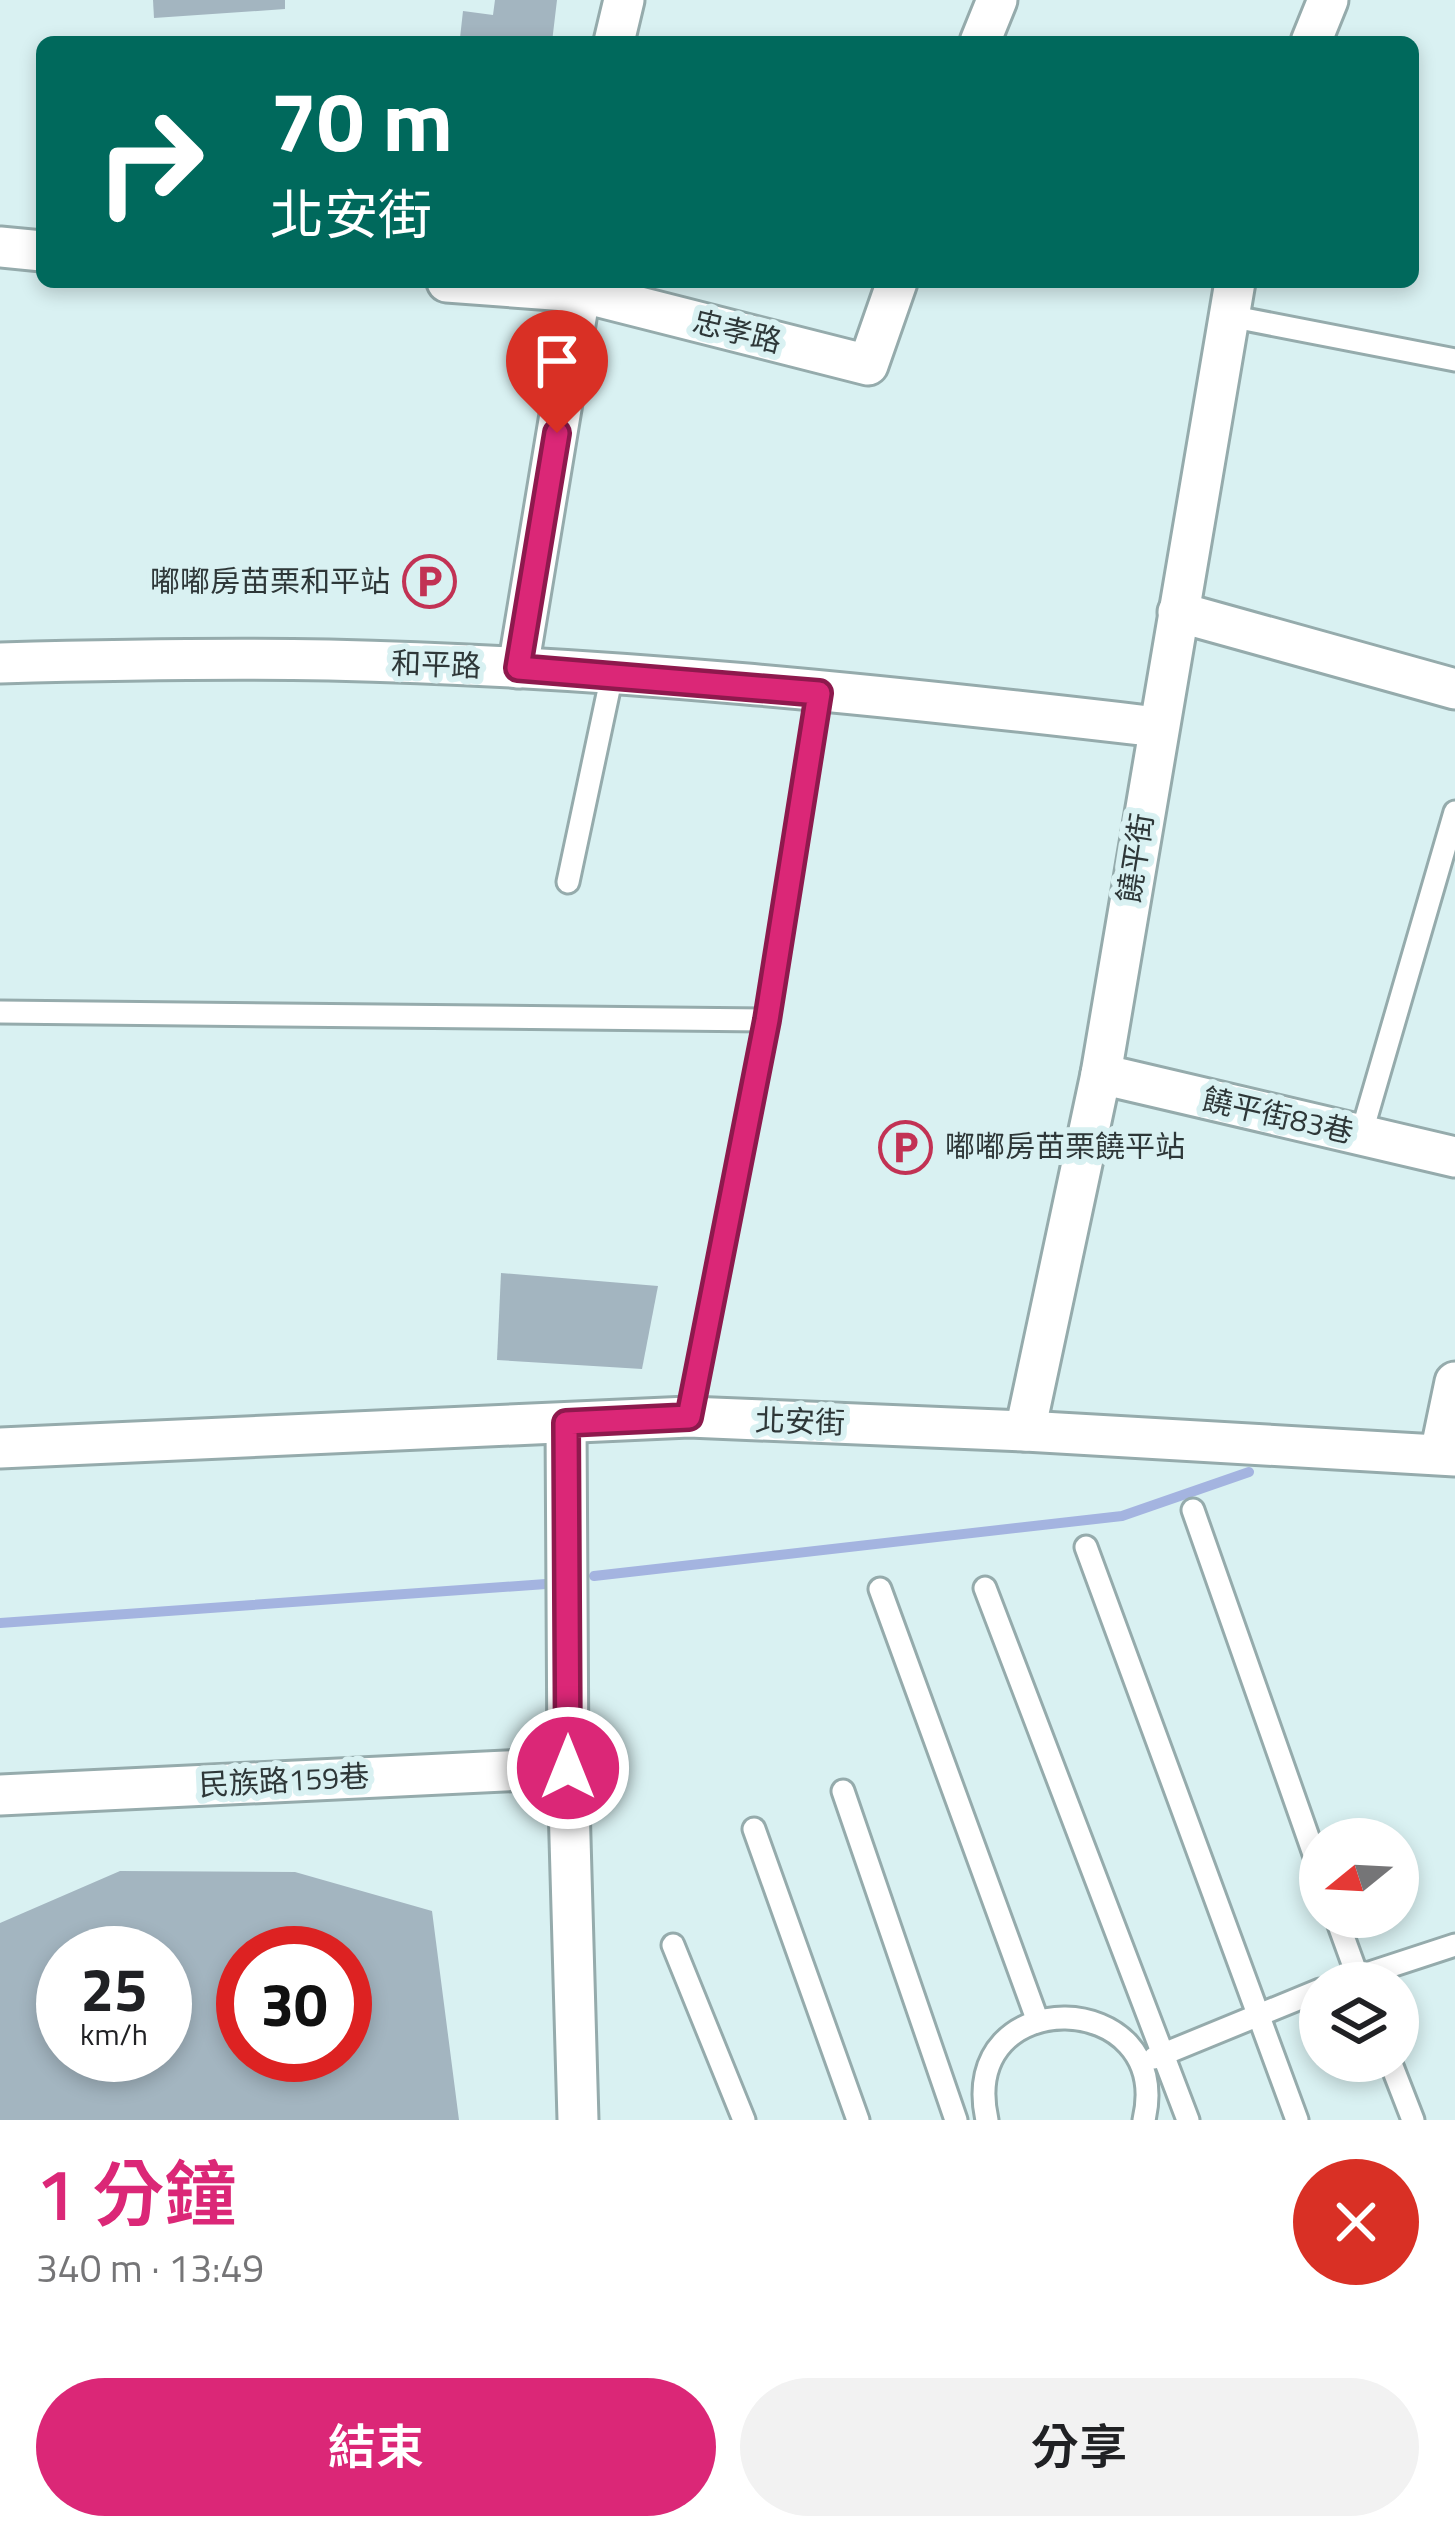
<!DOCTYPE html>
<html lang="zh-TW">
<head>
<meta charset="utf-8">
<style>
  :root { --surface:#fff; --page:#f2f2f2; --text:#202124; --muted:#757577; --accent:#db2777 }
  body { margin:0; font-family:"Titillium Web","Noto Sans TC",sans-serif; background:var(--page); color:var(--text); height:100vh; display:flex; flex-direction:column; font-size:45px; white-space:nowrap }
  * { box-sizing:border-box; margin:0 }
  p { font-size:39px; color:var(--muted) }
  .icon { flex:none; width:66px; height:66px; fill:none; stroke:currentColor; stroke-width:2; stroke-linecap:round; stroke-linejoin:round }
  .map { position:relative; height:2120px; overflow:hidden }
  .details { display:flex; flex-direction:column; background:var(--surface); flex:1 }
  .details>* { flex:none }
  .hud { position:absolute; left:36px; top:36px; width:1383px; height:252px; border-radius:18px; box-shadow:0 6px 18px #0003; background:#00695c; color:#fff; overflow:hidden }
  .needle { width:78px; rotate:252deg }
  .fabs { position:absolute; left:1299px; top:1818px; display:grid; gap:24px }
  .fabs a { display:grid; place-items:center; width:120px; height:120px; border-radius:50%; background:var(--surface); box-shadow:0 6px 18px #0003; font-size:60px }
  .speed { position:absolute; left:36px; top:1926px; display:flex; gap:24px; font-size:60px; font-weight:700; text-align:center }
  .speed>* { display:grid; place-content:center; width:156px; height:156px; border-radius:50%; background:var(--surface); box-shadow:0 6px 18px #0003; line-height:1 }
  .speed small { font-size:30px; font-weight:400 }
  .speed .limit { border:18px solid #d22; background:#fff; color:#111 }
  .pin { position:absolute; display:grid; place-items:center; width:102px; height:102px; color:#fff; margin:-123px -51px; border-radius:50% 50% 50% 0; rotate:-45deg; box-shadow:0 0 12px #0007 }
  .pin .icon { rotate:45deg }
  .me { position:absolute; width:132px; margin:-66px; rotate:0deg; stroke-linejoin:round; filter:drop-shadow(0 0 9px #0008) }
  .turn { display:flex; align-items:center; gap:42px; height:252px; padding:0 36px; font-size:54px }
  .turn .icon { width:156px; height:156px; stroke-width:2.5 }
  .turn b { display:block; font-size:84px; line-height:102px }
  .round { display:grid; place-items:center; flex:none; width:126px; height:126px; border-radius:63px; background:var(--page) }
  .head { display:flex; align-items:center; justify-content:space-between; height:204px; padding:0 36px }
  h1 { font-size:72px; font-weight:600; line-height:90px; color:var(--accent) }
  .button { display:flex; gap:24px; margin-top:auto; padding:24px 36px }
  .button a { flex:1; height:138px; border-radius:72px; background:var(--accent); color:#fff; font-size:48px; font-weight:600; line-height:138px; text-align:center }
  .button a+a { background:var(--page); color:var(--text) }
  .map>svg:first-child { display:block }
</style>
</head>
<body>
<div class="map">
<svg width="1455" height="2120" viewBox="0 0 1455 2120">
  <rect width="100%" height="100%" fill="#d9f1f2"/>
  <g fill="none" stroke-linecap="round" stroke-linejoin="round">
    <g stroke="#a4b4e0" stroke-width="10">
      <path d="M594,1576L1122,1516L1249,1472"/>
      <path d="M0,1623L546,1584"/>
    </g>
  </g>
  <g fill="#a3b5c0" fill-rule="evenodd">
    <path d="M153,0H285V9L154,18Z"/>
    <path d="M495,0H557L552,42L460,38L463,11L493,15Z"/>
    <path d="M501,1273L658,1286L642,1369L497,1360Z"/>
    <path d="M120,1871L295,1872L432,1911L459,2120H0V1923ZM63,1953H165V2055H63ZM243,1953H345V2055H243Z"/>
  </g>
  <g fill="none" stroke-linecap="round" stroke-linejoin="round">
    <defs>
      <g id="lane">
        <path d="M1229,316L1455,360"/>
        <path d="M568,882L612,675"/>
        <path d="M0,1012L767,1020"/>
        <path d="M1361,1135L1455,812"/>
        <path d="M689,1417L767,1020L819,693"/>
        <path d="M1193,1510L1320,1871"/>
        <path d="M1086,1547L1297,2120"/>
        <path d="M985,1588L1188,2120"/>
        <path d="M880,1589L1037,2019"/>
        <path d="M843,1791L956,2120"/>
        <path d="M754,1829L858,2120"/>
        <path d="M1336,1917L1360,1983"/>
        <path d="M673,1945L744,2120"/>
        <path d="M1339,1983L1455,1945"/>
        <path d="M1154,2058L1320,1990"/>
        <path d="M1390,2061L1413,2120"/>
        <path d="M987,2120C956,1981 1175,1987 1144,2120"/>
      </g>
      <g id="street">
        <path d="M614,42L624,0"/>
        <path d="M980,42L997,0"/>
        <path d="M1311,42L1328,0"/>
        <path d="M0,247L42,251"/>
        <path d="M447,282L580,292L868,365L897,282"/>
        <path d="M1178,612L1455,689"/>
        <path d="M0,663C110,660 219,658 329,660C605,666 883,695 1157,727"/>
        <path d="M518,668L582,282"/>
        <path d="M1101,1074L1455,1157"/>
        <path d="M566,1423L568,1768L578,2120"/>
        <path d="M1025,1431L1101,1074L1235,282"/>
        <path d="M0,1448L689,1417L1025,1431L1455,1456"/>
        <path d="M1440,1454L1455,1382"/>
        <path d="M0,1795L568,1768"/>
      </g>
    </defs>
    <use href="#lane" stroke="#95abac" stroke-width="27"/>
    <use href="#street" stroke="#95abac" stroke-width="45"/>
    <use href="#lane" stroke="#fff" stroke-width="21"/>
    <use href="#street" stroke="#fff" stroke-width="39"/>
  </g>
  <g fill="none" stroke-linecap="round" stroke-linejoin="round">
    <defs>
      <path id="route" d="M557,433L518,668L819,693L767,1020L689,1417L566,1423L568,1768"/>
    </defs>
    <use href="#route" stroke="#8e194d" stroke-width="30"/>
    <use href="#route" stroke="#db2777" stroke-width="21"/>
  </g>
  <defs>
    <symbol id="parking-ring" viewBox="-11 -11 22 22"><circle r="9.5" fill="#d9f1f2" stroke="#c23254" stroke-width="1.5"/><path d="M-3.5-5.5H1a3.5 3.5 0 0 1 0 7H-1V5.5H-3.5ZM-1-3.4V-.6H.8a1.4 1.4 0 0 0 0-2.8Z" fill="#c23254"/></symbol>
  </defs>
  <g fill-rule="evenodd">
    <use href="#parking-ring" x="400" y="552" width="59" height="59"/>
    <use href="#parking-ring" x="876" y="1118" width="59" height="59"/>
  </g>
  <g text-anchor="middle" stroke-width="12" stroke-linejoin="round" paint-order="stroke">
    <g font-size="30" fill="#2e3738" stroke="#d9f1f2">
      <text transform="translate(737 332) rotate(14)" y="10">忠孝路</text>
      <text transform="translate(436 665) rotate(2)" y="10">和平路</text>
      <text transform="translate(1136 858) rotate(-81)" y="10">饒平街</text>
      <text transform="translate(1278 1116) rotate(13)" y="10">饒平街83巷</text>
      <text transform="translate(800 1422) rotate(2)" y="10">北安街</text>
      <text transform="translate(284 1781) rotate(-3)" y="10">民族路159巷</text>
    </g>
    <g font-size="30" fill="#2e3738" stroke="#d9f1f2" text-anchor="end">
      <text x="390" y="592">嘟嘟房苗栗和平站</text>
      <text x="945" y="1157" text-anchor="start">嘟嘟房苗栗饒平站</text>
    </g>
  </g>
</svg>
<div class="fabs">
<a><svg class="needle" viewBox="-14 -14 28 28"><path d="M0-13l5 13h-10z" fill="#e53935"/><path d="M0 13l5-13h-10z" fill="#757577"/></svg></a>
<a><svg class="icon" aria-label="layers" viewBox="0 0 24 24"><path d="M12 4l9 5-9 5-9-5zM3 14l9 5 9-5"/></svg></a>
</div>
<div class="speed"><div>25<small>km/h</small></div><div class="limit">30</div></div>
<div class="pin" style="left:557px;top:433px;background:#d93025"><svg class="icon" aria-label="arrive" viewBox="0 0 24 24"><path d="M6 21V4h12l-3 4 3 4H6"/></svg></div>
<svg class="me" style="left:568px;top:1768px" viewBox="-20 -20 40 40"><circle r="17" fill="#db2777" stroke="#fff" stroke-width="3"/><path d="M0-11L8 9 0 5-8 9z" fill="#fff"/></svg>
<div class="hud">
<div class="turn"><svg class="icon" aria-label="right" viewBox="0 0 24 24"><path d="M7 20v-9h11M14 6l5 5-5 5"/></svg><div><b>70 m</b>北安街</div></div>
</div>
</div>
<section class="details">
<div class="head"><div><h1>1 分鐘</h1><p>340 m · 13:49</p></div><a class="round" style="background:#d93025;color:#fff"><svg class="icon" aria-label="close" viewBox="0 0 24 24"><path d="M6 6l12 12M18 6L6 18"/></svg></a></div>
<div class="button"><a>結束</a><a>分享</a></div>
</section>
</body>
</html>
